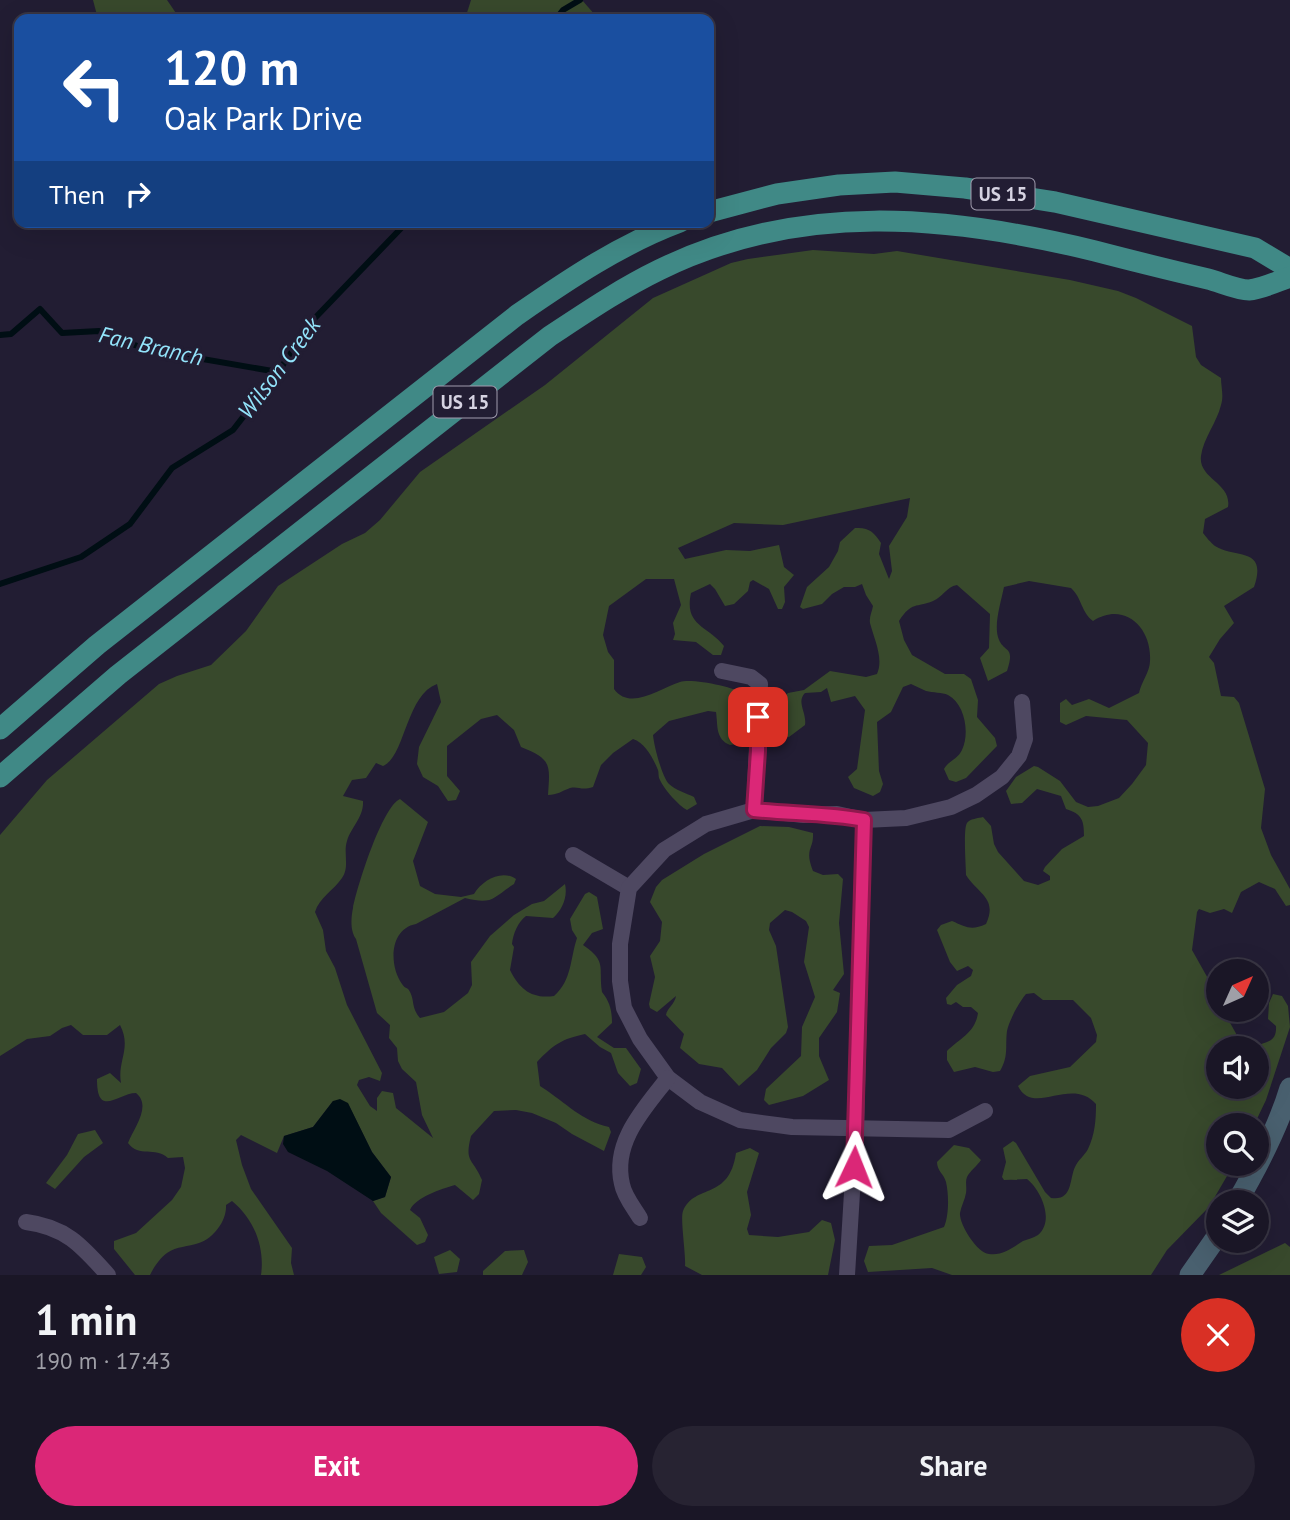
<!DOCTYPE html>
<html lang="en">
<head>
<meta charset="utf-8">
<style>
  :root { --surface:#1a1626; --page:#272332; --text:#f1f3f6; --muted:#9f9fa7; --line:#383543; --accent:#db2777 }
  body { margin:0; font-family:"PT Sans",sans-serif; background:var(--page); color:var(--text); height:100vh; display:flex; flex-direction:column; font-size:26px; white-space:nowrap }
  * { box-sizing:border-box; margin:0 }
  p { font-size:23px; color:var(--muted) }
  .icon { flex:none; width:38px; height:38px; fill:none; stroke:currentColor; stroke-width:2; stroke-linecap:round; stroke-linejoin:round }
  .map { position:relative; height:1275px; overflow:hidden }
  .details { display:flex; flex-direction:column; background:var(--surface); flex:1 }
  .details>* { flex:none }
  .banner { position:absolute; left:14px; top:14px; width:700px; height:214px; border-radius:14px; box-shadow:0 7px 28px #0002,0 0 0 2px var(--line); background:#1a4fa0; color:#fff; overflow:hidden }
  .needle { width:46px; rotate:45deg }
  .buttons { position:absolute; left:1206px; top:959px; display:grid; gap:14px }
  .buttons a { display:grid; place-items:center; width:63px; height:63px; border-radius:50%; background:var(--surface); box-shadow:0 7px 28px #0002,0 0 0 2px var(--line); font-size:35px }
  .pin { position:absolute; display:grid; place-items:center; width:60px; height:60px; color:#fff; margin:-30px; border-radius:14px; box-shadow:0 4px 10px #0006 }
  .me { position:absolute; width:77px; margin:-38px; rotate:2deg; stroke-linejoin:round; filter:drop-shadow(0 0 5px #0008) }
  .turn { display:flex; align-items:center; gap:24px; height:147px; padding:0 35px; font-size:32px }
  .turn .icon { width:91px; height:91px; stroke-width:2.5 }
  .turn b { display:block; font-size:49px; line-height:60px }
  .then { display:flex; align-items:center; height:66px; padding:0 35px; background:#0003; gap:14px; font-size:26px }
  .round { display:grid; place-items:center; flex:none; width:74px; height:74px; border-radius:37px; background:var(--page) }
  .overview { display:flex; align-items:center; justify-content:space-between; height:119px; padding:0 35px }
  h1 { font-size:42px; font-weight:700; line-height:52px }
  .cta { display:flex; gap:14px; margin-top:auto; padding:14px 35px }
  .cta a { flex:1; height:80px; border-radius:42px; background:var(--accent); color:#fff; font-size:28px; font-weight:700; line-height:80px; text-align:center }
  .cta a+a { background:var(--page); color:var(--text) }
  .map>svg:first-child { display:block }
</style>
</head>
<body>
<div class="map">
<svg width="1290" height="1275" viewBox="0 0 1290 1275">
  <rect width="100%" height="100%" fill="#221d33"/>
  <g fill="#38492c">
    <path d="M93,0H167L180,19H98Z"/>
    <path d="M471,0H582L595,15L555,19H465Z"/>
    <path d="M813,250L874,254L897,251L1070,280L1118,291L1136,298L1192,326L1196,357L1201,365L1221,378C1221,387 1224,396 1221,405C1217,422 1203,439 1201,456C1198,479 1232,483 1228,507L1205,519L1203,533C1206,537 1211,543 1215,546C1235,559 1268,546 1254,587L1224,606L1234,623L1220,639L1209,657L1214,663L1221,696L1234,697L1239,703L1265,789L1261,828L1271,855L1290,889V905L1286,906L1275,889L1259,882L1241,892L1232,913L1224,909L1210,913L1199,909L1197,912L1192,950L1210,982L1218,1003V1010H1223L1244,1048H1218V1087H1256V1048H1253C1264,1041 1277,1044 1276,1026L1268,1019L1269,1003L1273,994L1282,996L1288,1006L1290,1027L1266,1100L1254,1125H1218V1164H1234L1209,1207L1167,1250L1151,1275H952L932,1268L868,1272L864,1261L869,1246L892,1245L944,1227C949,1216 949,1195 946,1182C944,1174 937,1171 937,1162L954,1145L969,1148L981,1160C977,1166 970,1171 967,1177C965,1182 967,1187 966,1193C965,1200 961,1206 960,1213C959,1224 977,1253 989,1254C1002,1256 1012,1248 1023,1241C1028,1239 1033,1238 1038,1235C1055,1221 1041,1190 1027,1179L1004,1180L1002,1177L1006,1162L1003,1148L1013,1141L1016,1143L1045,1192L1051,1198C1073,1201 1069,1180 1075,1167C1078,1160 1085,1155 1088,1149C1095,1134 1096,1120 1096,1104C1071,1076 1033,1117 1018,1086L1030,1076L1070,1067L1096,1042L1097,1035L1091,1018L1073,1000H1043L1034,993L1026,994C1019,1002 1009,1021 1007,1031C1005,1046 1009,1056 1000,1071L993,1072L975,1067L954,1072L947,1060V1051C960,1038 975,1033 978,1013L971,1007H963L956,1002L951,1005L947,1004L946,998L957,985L971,976L973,970L968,966L957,971L950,962L937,930L941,925L952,921C966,927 971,931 986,924C998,898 978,894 966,875C966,866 963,829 967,823C969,819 979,818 983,817L991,826L994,844L998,852L1024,881L1038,885L1050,880V876L1043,871L1045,867L1062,849L1084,836C1084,820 1082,814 1066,809L1061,796L1037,789L1022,803L1011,804L1006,791L1016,777L1034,766L1038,767L1060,781L1076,802L1088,807L1098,806L1119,798L1132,784L1146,765L1148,743L1127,720L1086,716L1066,725L1060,722V703L1066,699L1072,705L1089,699L1109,708L1139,693C1141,682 1150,672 1150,661C1152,627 1124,601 1093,621C1081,612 1082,598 1071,588L1029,581L1004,587C1001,602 994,623 998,637C1003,654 1016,644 1007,671L988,681L980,658L989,648L990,614L957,585C946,587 943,597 933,601C916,608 912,601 899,621L904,640L912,655L945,674H964L971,679L978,700L977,717L995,738L997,746L966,778L956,782L949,780L944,769C948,761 958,759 962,750C970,733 965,704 948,695C942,692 933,693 926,691C921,689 916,686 911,684L903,687L891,712L877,722L879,771L883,784L880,792L873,796L854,788L848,777L857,769L865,710L855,696L831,702L827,688L821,692L805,693C796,702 807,713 805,725L789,737L778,735L770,718V709L788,693L804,690L830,671L866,677L877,674C884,658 874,639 870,623C869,617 872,612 873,606L866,595L862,584L855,587H844L832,594L822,604L803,609L800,607L807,587L829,567L838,551L840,542L855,528C869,527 874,532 881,543L879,554L889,579L892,571L889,546L907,517L910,498L783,525L734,523L678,548L685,559L726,550L750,551L779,545L784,567L794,575L784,587L785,602L782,609H778L769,589L753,580L750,582L748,591L734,604L725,606L715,589L710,584L691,593C684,626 707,625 724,646L721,655H713L696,642L673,640L675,634L673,623L681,605L674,579H646L609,606L603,635L608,652L614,660V689C630,711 659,689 680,682C692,678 734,687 745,694L738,728L742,743L730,745C715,739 718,725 716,712L708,711L669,721L653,735C654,746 662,777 669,784C675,790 686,793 694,797L697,804L687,810C679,806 664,789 660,780C658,777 659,773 658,770C653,758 645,743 633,739L613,753L601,765L593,787C581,791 579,786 570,788C562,791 557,795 548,795C550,765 552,759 521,747L514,730L497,715L481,719L447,746V776L460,791L456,800L448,801L438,786L423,777L417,764L419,747L441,702L437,684C406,695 405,757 383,766L376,763L366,778L352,780L343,796L363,801C364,817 351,827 347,841C343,853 350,867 342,878C334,890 319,898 315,912L323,930L326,951L335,968L347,1005L382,1073L380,1081L369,1077L359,1080L357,1085L370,1106L377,1111V1098L382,1091L393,1093L396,1108L433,1138L422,1115L416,1082L402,1069L398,1061L397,1048L389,1038L390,1025L377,1013L356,939C350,931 351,918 353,908C357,887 382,807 400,799L428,822L413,861L420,886L435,894L461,897L474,894C482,880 502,869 516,879L514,884C492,898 493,905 465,898L416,924C389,929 389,966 402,984C405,989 408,987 410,992C415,1002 411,1007 420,1018L444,1012L468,993L472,985L471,962L490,936L514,915L532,904L544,901L565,884C568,897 562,910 553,918L526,916C518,922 513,934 512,944L514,947L510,970C520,990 532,999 554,996C572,980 570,959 577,938L572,930L570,919L585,894L589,892L597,897L603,929L592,933L583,945C608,962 598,968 602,992C610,1002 612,1011 612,1023L597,1037L614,1048H626L641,1069L637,1083L630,1086L618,1073L611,1053L600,1047L585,1034C562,1039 554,1044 537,1062L540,1086L543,1088C566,1103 582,1121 609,1127L611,1132L604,1151L572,1134L556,1123L532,1113L516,1110L494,1111L471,1136C464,1163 473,1158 482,1180L479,1194L473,1200L455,1185C441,1189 416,1197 410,1210L420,1218L428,1235L425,1242L417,1245L381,1213L373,1201L385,1197L391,1177L372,1152L348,1104L333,1101L313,1127L284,1136L277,1153L241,1135L236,1140L242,1165L251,1189L292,1248L291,1263L294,1275H261C265,1247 254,1219 232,1201L226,1205C227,1220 214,1238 199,1243C188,1247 177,1246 167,1253C160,1258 154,1267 150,1275H135L114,1249V1241L136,1233L172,1200L181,1187L185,1168L183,1157L168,1158C155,1146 139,1158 128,1143C134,1128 152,1106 136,1093C118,1093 97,1119 97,1079L110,1073L121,1083C117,1061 132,1048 120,1025L107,1035H83L71,1025L62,1028L50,1036L27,1039L0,1056V835L47,780L159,684L177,676L211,665L246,631L278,586L342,544L365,533L380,520L420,472L545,385L653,298L731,263L748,259Z"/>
    <path d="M760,826L789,827L813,833C814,850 804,848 813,871L823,875L838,874L843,879L839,923L844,974L833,990L840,993L837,1012L819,1038V1056L829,1080L803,1096L769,1105L764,1100L766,1089L801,1056L802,1027L815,997L804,962L809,927L806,921L792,912L785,910L770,923L769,930L776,946L788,1027L786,1033L771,1048L757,1070L739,1086L722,1068L699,1064L680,1048L684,1034L666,1015C667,1008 675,1004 676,996L657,1012L650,1008L649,1004L655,977L650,956L660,941L662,922L650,902L656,887L662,880L704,854Z"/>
    <path d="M95,1130L103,1143L84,1157L55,1189L46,1183L67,1155L78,1134Z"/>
    <path d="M750,1148L759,1153L747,1192L751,1215L747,1229L749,1235L778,1237L809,1232L822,1220L831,1223L835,1240L828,1275H702L685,1266C686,1254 680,1219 683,1211C695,1183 729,1201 736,1153Z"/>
    <path d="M1285,1243L1290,1247V1275H1219Z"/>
    <path d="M450,1250L460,1259L457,1272L439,1274L434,1257Z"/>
    <path d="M524,1250L528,1262L522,1275H483V1271L505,1251Z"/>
    <path d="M619,1254L642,1257L646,1267L641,1275H613Z"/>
  </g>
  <path fill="#000e14" d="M340,1099L348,1103L372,1152L391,1177L385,1197L373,1201L327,1171L288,1152L283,1144L284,1136L313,1127L333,1101Z"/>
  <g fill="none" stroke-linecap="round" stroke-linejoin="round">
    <g stroke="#000e14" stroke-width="6">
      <path d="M556,19L563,10L580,0"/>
      <path d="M0,335L11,334L40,309L62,333L99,331L145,349L278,372"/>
      <path d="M0,584L81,557L130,524L172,468L233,430L278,372L315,318L407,222"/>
    </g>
    <g stroke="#4e4861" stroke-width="16">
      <path d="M722,671L751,677L760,684L754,810"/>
      <path d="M573,855L629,888"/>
      <path d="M985,1111L949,1130L792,1127L740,1120L700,1102L668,1078L640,1039L624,1008L620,981V944L629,888L664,850L706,824L754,810L804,815L837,814L864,820L906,818L951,807L976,795L1002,777L1019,756L1025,739L1022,702"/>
      <path d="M640,1218C634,1208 624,1196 622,1184C612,1142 644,1109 668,1078"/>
      <path d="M26,1222C66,1227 82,1246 108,1275"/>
      <path d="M847,1275L856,1127L864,820"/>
    </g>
    <g stroke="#49606f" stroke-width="21">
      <path d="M1237,1202C1258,1166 1278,1128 1290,1088"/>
      <path d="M1190,1275L1218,1235"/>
    </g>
    <g stroke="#408986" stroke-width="21">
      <path d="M709,212L777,194L839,185L895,182L965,188L1055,202L1255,248L1290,269"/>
      <path d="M0,729L97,645L517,315C569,279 621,244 680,222"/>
      <path d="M0,777L118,675L550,336C585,313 620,289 659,270C799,201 948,215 1095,251C1133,261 1170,270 1208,279C1220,282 1237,290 1249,290C1262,289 1278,281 1290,277"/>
    </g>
  </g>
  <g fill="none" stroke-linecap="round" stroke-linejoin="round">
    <defs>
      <path id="route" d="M758,717V751L754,810C791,814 828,813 864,820L854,1167"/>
    </defs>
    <use href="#route" stroke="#8e194d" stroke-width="18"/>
    <use href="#route" stroke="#db2777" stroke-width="12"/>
  </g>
  <g text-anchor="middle" stroke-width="7" stroke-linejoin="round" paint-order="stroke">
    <g fill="#221d33" stroke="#a09cae" stroke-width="2">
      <rect x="971.5" y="178.5" width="63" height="31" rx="5"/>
      <rect x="433.5" y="386.5" width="63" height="31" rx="5"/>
    </g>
    <g font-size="19" font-weight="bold" fill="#d6d3e2">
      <text x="1003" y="201">US 15</text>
      <text x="465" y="409">US 15</text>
    </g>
    <g font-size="23" font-style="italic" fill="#93e4fb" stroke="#221d33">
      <text transform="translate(151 346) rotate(13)" y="8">Fan Branch</text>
      <text transform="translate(279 368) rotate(-53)" y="8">Wilson Creek</text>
    </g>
  </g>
</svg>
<div class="buttons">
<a><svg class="needle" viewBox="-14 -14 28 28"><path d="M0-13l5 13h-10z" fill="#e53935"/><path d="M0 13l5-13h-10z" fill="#9f9fa7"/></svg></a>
<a><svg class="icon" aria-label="sound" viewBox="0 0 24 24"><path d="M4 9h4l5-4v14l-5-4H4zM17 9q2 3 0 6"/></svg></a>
<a><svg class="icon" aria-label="search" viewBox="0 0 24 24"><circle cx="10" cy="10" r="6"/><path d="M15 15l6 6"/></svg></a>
<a><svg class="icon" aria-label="layers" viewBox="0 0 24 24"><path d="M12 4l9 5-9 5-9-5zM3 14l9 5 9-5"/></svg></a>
</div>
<div class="pin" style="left:758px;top:717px;background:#d93025"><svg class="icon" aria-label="arrive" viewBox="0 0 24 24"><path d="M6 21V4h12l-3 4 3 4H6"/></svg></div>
<svg class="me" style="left:854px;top:1167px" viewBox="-20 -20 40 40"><path d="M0-17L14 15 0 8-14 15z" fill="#db2777" stroke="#fff" stroke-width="4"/></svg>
<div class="banner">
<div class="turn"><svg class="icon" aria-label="left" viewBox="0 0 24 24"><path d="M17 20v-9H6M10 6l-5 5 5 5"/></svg><div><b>120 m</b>Oak Park Drive</div></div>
<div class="then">Then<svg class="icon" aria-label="right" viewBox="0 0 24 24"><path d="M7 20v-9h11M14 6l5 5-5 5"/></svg></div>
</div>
</div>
<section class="details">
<div class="overview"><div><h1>1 min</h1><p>190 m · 17:43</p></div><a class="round" style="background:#d93025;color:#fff"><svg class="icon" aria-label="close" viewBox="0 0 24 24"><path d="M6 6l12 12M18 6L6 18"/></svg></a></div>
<div class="cta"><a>Exit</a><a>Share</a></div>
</section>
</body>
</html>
